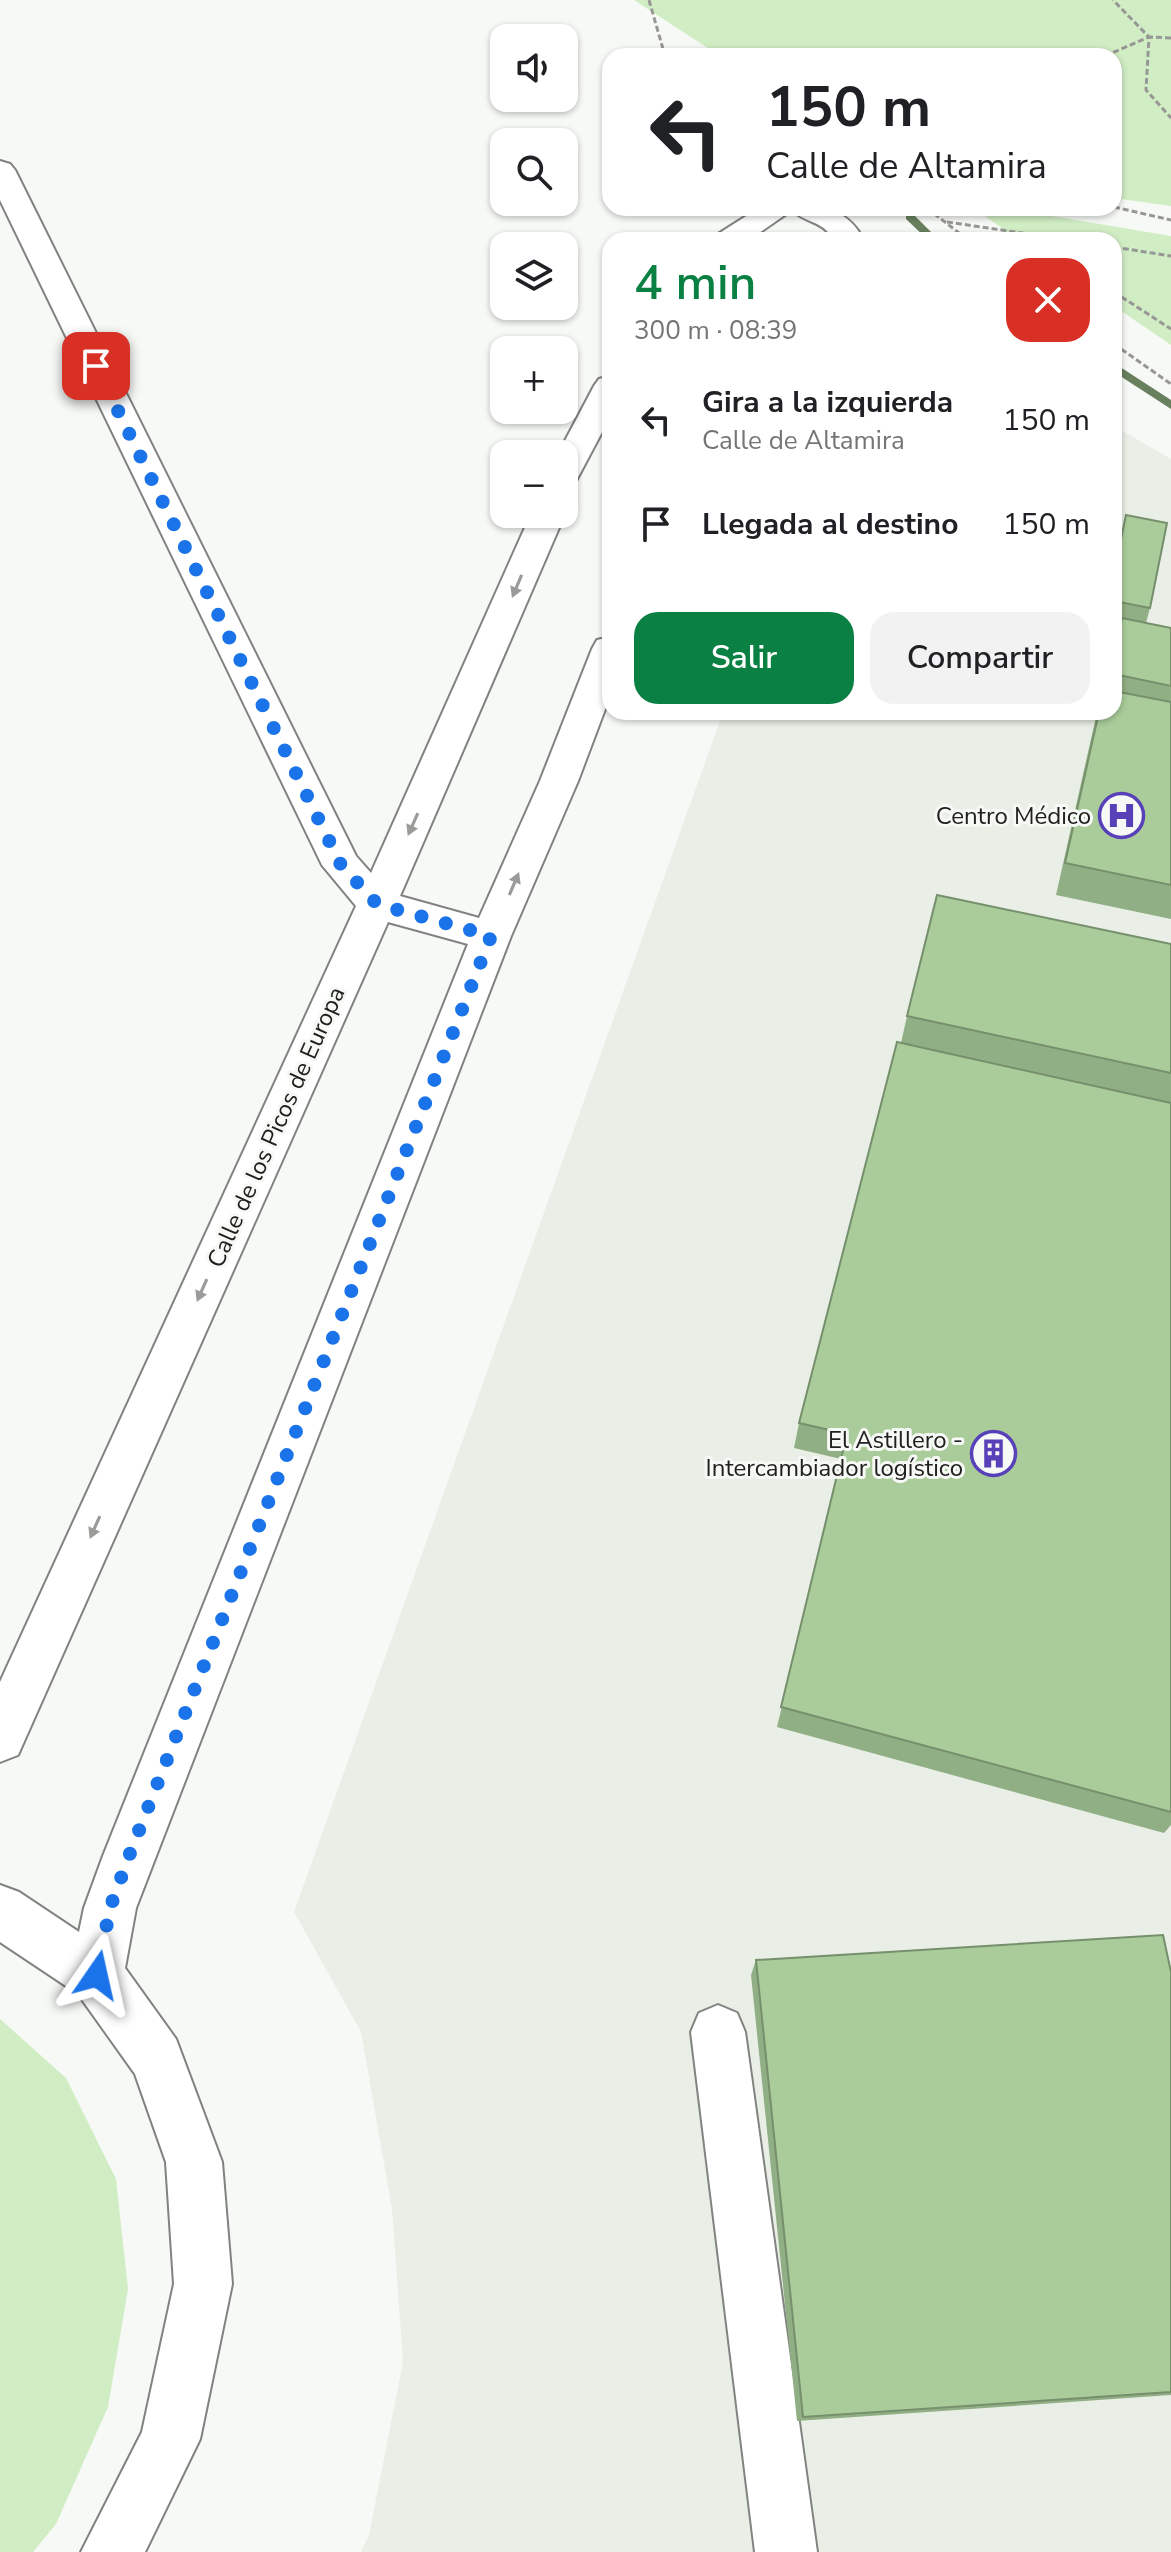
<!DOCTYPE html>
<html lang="es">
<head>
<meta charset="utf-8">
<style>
  :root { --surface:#fff; --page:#f2f2f2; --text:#202124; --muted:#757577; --accent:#0b8043 }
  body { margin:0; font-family:"Nunito Sans",sans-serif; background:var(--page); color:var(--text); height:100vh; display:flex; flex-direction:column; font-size:30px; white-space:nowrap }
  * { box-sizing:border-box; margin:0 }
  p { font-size:26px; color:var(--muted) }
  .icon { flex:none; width:44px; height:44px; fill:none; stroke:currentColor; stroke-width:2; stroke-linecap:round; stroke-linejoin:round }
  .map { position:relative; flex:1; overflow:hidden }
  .drawer { position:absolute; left:602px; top:232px; width:520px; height:488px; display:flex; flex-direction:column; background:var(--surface); border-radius:24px; box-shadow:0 2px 6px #0004 }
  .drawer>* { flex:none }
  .guide { position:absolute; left:602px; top:48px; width:520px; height:168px; border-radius:24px; box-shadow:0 2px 6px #0004; background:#fff; color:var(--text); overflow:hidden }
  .fabs { position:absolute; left:490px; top:24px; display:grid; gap:16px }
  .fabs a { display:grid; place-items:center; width:88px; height:88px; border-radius:16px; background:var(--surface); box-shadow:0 2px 6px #0004; font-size:40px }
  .pin { position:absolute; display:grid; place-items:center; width:68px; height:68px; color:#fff; margin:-34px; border-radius:16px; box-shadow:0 4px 12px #0006 }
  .me { position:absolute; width:88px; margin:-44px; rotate:11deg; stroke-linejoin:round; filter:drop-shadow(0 0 6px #0008) }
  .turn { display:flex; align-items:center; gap:28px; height:168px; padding:0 32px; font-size:36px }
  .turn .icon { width:104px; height:104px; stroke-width:2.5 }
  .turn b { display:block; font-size:56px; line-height:68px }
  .round { display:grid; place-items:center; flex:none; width:84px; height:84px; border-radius:24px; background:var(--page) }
  .head { display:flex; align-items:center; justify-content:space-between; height:136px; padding:0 32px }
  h1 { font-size:48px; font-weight:600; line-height:60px; color:var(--accent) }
  .cta { display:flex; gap:16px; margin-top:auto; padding:16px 32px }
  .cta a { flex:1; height:92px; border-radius:24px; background:var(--accent); color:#fff; font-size:32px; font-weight:600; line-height:92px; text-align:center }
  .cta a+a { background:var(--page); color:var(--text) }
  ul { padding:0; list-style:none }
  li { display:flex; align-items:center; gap:24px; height:104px; padding:0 32px }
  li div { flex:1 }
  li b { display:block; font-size:30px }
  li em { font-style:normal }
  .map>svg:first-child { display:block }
</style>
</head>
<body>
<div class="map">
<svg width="1171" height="2552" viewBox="0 0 1171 2552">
  <rect width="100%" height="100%" fill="#f7f9f6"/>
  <path fill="#e9efe6" d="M1114,426L1171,459V2552H361L369,2535L403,2362L392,2209L361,2032L294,1912L723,712H1114Z"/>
  <g fill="#d1edc4">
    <path d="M634,0H1171V206L1114,198V56H720Z"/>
    <path d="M973,208H1004L1171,236V345L1114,306V240H1019Z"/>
    <path d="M0,2019L66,2078L116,2179L128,2289L108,2407L56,2524L33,2552H0Z"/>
  </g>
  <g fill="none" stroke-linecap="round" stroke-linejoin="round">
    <g fill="#68805d" fill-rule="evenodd">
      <path d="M906,215H914L939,240H928L906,219Z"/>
      <path d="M1114,363L1171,400V409L1114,372Z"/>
    </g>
    <defs>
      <g id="minor">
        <path d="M0,161L10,164L15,170L356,856L371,873L531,514H565L400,896L479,918L540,781L592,649L597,640L610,637V696L578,781L511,936L136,1908L125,1968L176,2039L222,2162L232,2284L200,2439L145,2552H81L142,2432L174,2284L166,2162L135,2074L78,1994L0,1942V1885L19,1892L79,1932L84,1908L103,1856L468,944L388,922L18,1755L0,1762V1682L356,906L322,865L0,200Z"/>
        <path d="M759,208C798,208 835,197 859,232L858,240H828L829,233C819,221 802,221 792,210L749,240H714L718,234Z"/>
        <path d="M610,376V417L576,481L564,485V454H558L594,386L599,379Z"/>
        <path d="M718,2005L737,2013L745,2032L817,2552H755L691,2032L699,2013Z"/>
      </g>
    </defs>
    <use href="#minor" stroke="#818380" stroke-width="4"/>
    <g stroke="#979896" stroke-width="3" stroke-dasharray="6 3" stroke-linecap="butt">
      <path d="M649,0L665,56"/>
      <path d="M1171,38L1149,37L1146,90L1171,118"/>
      <path d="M1105,56L1149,37L1113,0"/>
      <path d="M1114,207L1171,220"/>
      <path d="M927,208L968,240"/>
      <path d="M947,222L1070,240"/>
      <path d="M1114,247L1171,256"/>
      <path d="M1114,292L1171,329"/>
      <path d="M1114,344L1171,384"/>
    </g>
    <use href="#minor" fill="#fff" fill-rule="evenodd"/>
  </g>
  <g fill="#91af84">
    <path d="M1126,515L1150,608L1146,623L1171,628V919L1056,895L1097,712H1114V651L1121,623L1114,621V568Z"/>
    <path d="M1171,944V1825L1164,1833L777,1727L841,1459L794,1448L799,1423L901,1043L907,1016Z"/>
    <path d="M756,1960L1171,1972V2395L797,2421L751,1975Z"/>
  </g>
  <g fill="#a9cc9a" stroke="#768f6c" stroke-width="2">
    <path d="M1126,515L1167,523L1150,608L1114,601V573Z"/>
    <path d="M1122,618L1171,628V686L1114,674V655Z"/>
    <path d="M1114,691L1171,702V885L1065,863L1099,712H1114Z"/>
    <path d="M937,895L1171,944V1073L907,1016Z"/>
    <path d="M897,1042L1171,1103V1812L781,1707L847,1434L799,1423Z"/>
    <path d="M1163,1935L1171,1972V2392L803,2417L756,1960Z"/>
  </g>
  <defs><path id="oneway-solid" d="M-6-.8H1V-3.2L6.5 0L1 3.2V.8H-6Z" transform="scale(2)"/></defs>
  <g fill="#9b9b9a">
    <use href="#oneway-solid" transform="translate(517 586) rotate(113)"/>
    <use href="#oneway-solid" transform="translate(413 824) rotate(114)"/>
    <use href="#oneway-solid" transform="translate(514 884) rotate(-67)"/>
    <use href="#oneway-solid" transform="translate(202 1290) rotate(114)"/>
    <use href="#oneway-solid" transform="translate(95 1527) rotate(114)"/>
  </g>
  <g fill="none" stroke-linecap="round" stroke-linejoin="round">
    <path stroke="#1a73e8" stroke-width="14" stroke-dasharray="0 25.2" d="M96,366L341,865L377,904L491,936L129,1856L110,1908L97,1975"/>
  </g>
  <defs>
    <symbol id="hospital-ring" viewBox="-11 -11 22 22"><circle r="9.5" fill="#f7f9f6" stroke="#5740b8" stroke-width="1.5"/><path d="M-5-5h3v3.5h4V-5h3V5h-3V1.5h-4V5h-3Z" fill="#5740b8"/></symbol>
    <symbol id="building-ring" viewBox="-11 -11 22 22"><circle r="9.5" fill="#f7f9f6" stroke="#5740b8" stroke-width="1.5"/><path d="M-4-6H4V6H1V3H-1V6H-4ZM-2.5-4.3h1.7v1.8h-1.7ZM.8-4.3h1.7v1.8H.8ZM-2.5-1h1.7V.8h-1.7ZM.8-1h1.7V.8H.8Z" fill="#5740b8"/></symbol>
  </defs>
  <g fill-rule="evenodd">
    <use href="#hospital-ring" x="1096" y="790" width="51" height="51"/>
    <use href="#building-ring" x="968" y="1428" width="51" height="51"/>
  </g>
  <g text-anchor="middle" stroke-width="6" stroke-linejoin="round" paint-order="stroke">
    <g font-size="24" fill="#20201f" stroke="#f7f9f6" text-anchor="end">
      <text x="1091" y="824">Centro Médico</text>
      <text x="963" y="1448">El Astillero -<tspan x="963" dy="28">Intercambiador logístico</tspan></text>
    </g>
    <g font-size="24" fill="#20201f" stroke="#f7f9f6">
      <text transform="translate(276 1127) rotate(-66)" y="8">Calle de los Picos de Europa</text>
    </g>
  </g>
</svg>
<div class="fabs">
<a><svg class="icon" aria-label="sound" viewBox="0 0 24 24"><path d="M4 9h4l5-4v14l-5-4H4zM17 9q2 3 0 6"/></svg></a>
<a><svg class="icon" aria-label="search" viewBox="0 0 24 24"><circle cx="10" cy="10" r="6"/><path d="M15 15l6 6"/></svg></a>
<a><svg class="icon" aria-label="layers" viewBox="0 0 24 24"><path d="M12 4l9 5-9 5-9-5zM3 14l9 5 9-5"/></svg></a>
<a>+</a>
<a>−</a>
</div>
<div class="pin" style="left:96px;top:366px;background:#d93025"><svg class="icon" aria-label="arrive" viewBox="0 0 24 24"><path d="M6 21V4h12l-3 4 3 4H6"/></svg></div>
<svg class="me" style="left:97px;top:1975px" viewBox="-20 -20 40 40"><path d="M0-17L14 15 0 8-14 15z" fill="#1a73e8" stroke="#fff" stroke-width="4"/></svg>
<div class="guide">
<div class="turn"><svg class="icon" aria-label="left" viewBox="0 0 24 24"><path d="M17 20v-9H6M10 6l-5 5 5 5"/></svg><div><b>150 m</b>Calle de Altamira</div></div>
</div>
<section class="drawer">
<div class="head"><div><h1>4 min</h1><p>300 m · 08:39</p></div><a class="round" style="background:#d93025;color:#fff"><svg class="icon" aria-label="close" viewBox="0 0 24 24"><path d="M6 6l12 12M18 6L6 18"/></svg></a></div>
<ul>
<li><svg class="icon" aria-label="left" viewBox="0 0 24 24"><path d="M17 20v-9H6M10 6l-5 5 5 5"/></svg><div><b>Gira a la izquierda</b><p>Calle de Altamira</p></div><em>150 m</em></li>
<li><svg class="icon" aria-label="arrive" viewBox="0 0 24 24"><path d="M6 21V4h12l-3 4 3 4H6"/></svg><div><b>Llegada al destino</b></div><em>150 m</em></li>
</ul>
<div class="cta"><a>Salir</a><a>Compartir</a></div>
</section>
</div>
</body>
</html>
